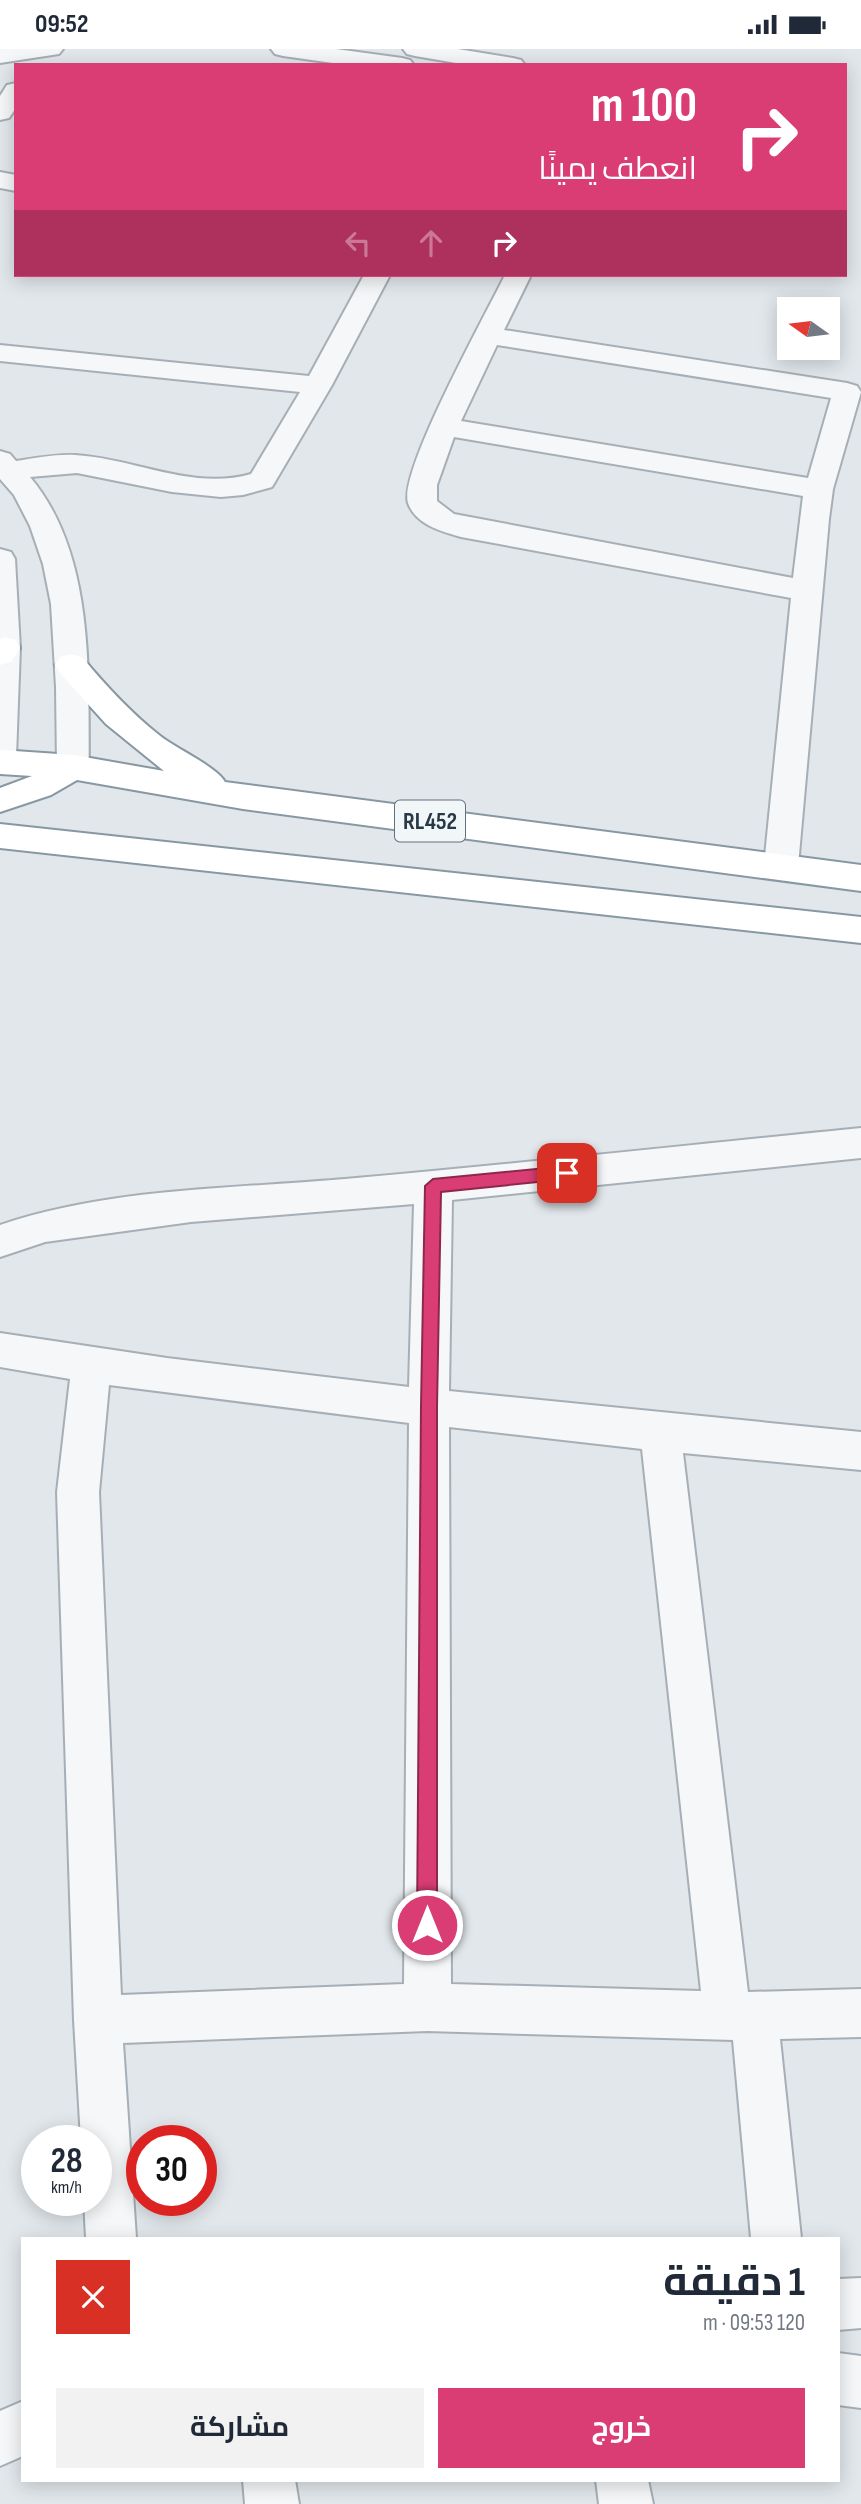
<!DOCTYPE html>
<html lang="ar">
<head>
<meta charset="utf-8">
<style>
  :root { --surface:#fff; --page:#f2f2f3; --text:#1f2937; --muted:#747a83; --accent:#da3d73 }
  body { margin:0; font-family:"Sofia Sans Condensed",Cairo,sans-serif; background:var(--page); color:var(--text); direction:rtl; height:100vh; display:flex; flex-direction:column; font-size:26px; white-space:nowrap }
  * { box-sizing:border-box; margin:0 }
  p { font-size:23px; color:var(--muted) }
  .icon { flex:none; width:38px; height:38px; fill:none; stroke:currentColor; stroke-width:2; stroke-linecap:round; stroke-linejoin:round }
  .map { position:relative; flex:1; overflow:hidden; direction:ltr }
  .details { position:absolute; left:21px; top:2188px; width:819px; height:245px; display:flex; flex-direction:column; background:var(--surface); border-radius:0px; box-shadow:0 4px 18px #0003; direction:rtl }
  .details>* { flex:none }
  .hud { position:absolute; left:14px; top:14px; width:833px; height:214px; border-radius:0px; box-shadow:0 4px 18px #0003; direction:rtl; background:#da3d73; color:#fff; overflow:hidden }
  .needle { width:46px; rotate:284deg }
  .controls { position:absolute; left:777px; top:248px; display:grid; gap:14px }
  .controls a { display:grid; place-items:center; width:63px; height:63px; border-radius:0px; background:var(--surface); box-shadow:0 4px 18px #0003; font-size:35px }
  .speed { position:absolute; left:21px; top:2076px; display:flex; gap:14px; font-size:35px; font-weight:700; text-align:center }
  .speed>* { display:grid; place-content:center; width:91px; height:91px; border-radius:50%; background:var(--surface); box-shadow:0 4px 18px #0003; line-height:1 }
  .speed small { font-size:18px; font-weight:400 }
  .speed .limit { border:10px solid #d22; background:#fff; color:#111 }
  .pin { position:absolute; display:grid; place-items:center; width:60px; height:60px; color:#fff; margin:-30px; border-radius:14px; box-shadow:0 4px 10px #0006 }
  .me { position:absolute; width:77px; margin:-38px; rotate:0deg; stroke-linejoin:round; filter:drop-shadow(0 0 5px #0008) }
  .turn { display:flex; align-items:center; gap:24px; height:147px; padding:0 35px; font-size:32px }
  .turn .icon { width:91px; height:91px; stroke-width:2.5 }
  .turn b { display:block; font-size:49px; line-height:60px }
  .lanes { display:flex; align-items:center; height:66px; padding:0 35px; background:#0003; justify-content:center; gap:35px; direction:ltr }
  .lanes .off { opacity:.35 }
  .round { display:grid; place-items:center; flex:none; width:74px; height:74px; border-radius:0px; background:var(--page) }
  .head { display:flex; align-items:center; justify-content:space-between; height:119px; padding:0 35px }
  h1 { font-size:42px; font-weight:700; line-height:52px }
  .primary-button { display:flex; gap:14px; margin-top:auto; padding:14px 35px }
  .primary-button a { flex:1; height:80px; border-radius:0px; background:var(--accent); color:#fff; font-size:28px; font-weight:700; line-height:80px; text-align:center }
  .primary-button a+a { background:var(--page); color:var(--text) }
  .status { display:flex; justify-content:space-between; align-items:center; height:49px; padding:0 35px; background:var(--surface); direction:ltr }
  .status svg { height:19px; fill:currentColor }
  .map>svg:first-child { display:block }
</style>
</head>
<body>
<div class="status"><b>09:52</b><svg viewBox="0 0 49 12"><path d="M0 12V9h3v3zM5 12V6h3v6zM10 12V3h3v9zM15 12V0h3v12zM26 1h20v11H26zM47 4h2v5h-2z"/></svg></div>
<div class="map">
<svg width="861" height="2455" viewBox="0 0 861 2455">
  <rect width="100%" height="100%" fill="#e1e7eb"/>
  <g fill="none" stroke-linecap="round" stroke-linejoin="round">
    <defs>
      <g id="minor">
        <path d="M0,0H63L59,5L0,14Z"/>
        <path d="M271,0H336L402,9L410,11L414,16H347L283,7L275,5Z"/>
        <path d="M403,0H458L513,9L521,11L525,16H468L415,7L407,5Z"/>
        <path d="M16,34V59L9,69L0,71V47L7,36Z"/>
        <path d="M0,123L16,126V142L0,139Z"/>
        <path d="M364,226H390L332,336L272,438L243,446L221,448L172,443L77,424L30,428C95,505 88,624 89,718L84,726L73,730L62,726L57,718L56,638L51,555L43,515L30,477L14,446L0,430V402L10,405L16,412C36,409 56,405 75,406C133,409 193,442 251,425L300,343L0,312V296L309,327Z"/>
        <path d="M505,226H531L504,281L847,334L857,337L861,343L833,440L829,470L798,817L793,826L781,830L769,826L764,817L791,549L461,488C441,482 416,476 408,454C398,423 487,263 505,226ZM497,296L831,349L808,429L461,372ZM454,388L803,447L793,529L454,465L437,452V436Z"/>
        <path d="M0,500L11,503L15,510L20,599L16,708L11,716L0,720Z"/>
        <path d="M861,1079V1109L452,1151L449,1342L861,1383V1421L683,1404L748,1943L861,1940V1988L780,1990L801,2189H751L733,1991L427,1982L123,1994L136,2189H86L84,2151H96V2091H81L74,1971L57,1443L70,1330L0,1318V1284L167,1309L409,1338L414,1155L191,1173L45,1193L0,1208V1176C110,1139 230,1140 345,1130C517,1115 689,1096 861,1079ZM109,1336L409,1374L404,1935L121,1946L99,1443ZM449,1378L642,1400L701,1942L451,1935Z"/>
        <path d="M861,2229V2279L838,2281V2230Z"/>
        <path d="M838,2304L861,2307V2359L838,2356Z"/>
        <path d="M23,2352V2407L0,2417V2362Z"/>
        <path d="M243,2431H295L299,2455H245Z"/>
        <path d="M596,2431H648L653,2455H599Z"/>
      </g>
      <g id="highway">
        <path d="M5,588L16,591L20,599L11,613L0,616V590Z"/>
        <path d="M71,605L82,608C106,637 130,663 159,686C175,699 217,718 225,733L861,816V842L243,760L77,731L51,746L0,763V739L32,727L0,725V701L73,706L164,722L106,675L60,624L55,616L60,608Z"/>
        <path d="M0,775L861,868V894L0,799Z"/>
      </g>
    </defs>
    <use href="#minor" stroke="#a6afb6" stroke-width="4"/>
    <use href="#highway" stroke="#8798a3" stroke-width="4"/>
    <use href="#minor" fill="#f5f7f9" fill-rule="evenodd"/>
    <use href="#highway" fill="#fff" fill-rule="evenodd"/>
  </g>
  <path fill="#da3d73" stroke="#8e284b" stroke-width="2" d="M567,1117L575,1124L567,1130L441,1143L437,1358V1876L434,1883L427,1886L420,1883L417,1876L421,1358L425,1137L433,1130Z"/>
  <g text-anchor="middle" stroke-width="6" stroke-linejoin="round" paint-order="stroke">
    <rect fill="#f1f6f8" stroke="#64717b" stroke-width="2" x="395" y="751.5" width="70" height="41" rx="5"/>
    <g font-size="24" font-weight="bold" fill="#283845">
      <text x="430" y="780">RL452</text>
    </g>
  </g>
</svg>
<div class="controls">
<a><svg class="needle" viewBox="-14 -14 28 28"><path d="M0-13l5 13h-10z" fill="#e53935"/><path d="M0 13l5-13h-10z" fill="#747a83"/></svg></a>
</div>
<div class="speed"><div>28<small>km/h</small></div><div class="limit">30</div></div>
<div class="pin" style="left:567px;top:1124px;background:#d93025"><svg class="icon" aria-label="arrive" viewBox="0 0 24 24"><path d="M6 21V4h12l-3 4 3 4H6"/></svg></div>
<svg class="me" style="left:427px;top:1876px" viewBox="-20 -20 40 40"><circle r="17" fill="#da3d73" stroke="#fff" stroke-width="3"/><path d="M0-11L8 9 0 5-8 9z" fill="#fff"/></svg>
<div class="hud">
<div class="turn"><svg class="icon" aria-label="right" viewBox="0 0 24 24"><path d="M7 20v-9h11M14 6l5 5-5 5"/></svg><div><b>100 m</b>انعطف يمينًا</div></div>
<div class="lanes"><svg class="icon off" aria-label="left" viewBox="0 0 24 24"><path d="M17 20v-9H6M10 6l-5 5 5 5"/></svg><svg class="icon off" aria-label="ahead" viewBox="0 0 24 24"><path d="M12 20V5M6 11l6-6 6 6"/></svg><svg class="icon" aria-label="right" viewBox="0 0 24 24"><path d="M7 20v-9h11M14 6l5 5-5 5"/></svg></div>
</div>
<section class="details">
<div class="head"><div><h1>1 دقيقة</h1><p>120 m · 09:53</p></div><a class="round" style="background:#d93025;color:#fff"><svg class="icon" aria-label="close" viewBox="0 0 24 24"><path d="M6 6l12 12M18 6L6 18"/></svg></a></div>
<div class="primary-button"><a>خروج</a><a>مشاركة</a></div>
</section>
</div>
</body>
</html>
